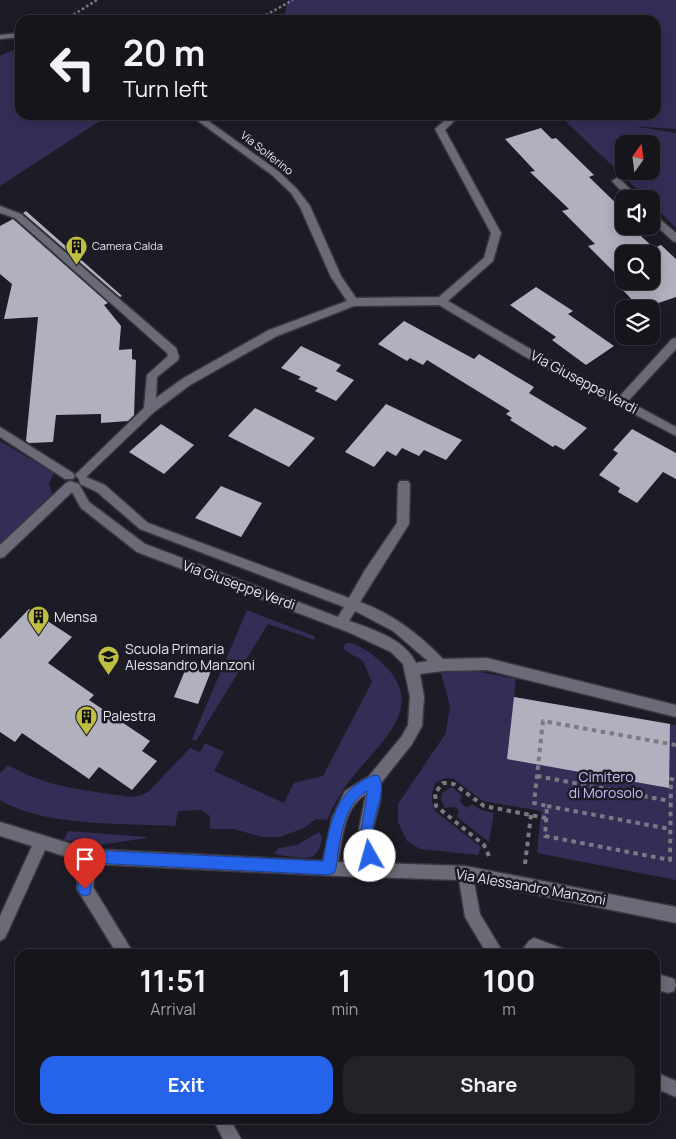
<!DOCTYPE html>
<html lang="en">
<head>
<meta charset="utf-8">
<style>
  :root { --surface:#16151c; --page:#232229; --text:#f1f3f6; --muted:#9e9fa3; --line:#35343b; --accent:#2563eb }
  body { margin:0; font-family:Manrope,sans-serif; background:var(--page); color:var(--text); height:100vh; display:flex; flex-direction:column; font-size:19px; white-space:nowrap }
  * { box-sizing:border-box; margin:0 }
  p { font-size:16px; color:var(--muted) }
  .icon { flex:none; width:28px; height:28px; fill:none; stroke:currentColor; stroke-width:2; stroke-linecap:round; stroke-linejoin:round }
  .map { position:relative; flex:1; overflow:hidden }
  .drawer { position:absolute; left:15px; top:949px; width:645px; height:175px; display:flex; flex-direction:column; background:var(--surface); border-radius:15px; box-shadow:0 2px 12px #0003,0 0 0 1px var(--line) }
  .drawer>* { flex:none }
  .banner { position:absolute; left:15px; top:15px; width:646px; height:105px; border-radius:15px; box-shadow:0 2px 12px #0003,0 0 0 1px var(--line); background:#16151c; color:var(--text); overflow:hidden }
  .needle { width:32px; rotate:14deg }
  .buttons { position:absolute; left:615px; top:135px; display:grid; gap:10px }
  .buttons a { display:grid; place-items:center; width:45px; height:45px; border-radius:10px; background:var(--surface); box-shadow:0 2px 12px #0003,0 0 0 1px var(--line); font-size:25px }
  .pin { position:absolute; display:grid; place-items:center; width:42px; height:42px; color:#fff; margin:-51px -21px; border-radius:50% 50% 50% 0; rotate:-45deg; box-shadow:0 0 5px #0007 }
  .pin .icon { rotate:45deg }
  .me { position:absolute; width:55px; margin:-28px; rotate:353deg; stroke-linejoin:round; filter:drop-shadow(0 0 4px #0008) }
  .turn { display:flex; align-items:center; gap:18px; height:105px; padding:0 25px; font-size:22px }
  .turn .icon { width:65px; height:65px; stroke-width:2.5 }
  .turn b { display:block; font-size:35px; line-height:42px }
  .eta { display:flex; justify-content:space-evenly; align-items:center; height:85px; text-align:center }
  .eta b { font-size:30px; font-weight:700; line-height:35px }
  .primary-button { display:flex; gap:10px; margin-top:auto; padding:10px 25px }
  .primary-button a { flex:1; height:58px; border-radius:15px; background:var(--accent); color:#fff; font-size:20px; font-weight:700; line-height:58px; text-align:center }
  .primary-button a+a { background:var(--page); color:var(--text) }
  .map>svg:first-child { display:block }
</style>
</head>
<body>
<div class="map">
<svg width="676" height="1139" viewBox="0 0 676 1139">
  <rect width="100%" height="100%" fill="#1d1c26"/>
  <g fill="#342e57" fill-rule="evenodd">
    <path d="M288,0H676V129L633,126L676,133V228L651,203V199H647L559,115H613L624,121L616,115H656V20H283ZM624,144H651V171H624Z"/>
    <path d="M20,47V115H109L0,186V56Z"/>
    <path d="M0,441L54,473L49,483L52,494L0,544Z"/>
    <path d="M247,610L314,636L315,640L268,624L196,741L192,739Z"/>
    <path d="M346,643C357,642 374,655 382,663C428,705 382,741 355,774C343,788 334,804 327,820L316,819L304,828L280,837H262L234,829H210V816L201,810L178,811L175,826C124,823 44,827 0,800V773L8,765C48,788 85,790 130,797L140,796L148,792L190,748L200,752L205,743L224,752L214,771L284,803L294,783L323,776L372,682L363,661L344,650L343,648Z"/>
    <path d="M470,670L516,679L514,697L676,725V880L537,853L541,811L483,801L454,779L445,778L435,783C431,793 431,801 435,811L481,847L478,855L420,849L407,841L398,822V804L446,733L450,706L441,673Z"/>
    <path d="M452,787L462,796L460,801L464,806L469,807L472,804L481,810L494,813L489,842L457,817L459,811L455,807L445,808L441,800L442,793Z"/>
    <path d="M68,831L145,837L147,838L99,845L64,840Z"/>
    <path d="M319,832L322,837C320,855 313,860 295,857C288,856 280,856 274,853L279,848L297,845Z"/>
  </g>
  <g fill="#b1b0bf" fill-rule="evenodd">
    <path d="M541,128L552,139L556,138L594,175L589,177L622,209L615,212L624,220V226H630L654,248L661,245L676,259V297L641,309L614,281L621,279L588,246L595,244L562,211L569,209L530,172L535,171L505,139ZM624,254H651V281H624Z"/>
    <path d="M26,211L122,296L120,297L23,213Z"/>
    <path d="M13,219L108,303L104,305L121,326L119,350L132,349V359L136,360L134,415L128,421L101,423V414L56,415L53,442L29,443L26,441L38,317L4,319L12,284L0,274V226Z"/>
    <path d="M536,287L573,311L568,314L614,346L586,365L552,340L556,337L510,305Z"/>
    <path d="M404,321L474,359L479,354L534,387L529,393L587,428L564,450L555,445L553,447L510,420L512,418L506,414L510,411L427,360L423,365L410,358L407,361L378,344Z"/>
    <path d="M301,346L341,365L336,371L354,380L336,401L315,391L318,388L298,379L301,377L281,368Z"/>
    <path d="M386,404L462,440L446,460L424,450L419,456L402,448L396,456L387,451L374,467L345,452Z"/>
    <path d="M255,408L315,438L289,467L228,436Z"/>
    <path d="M161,424L194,445L164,474L129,452Z"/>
    <path d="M632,429L676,453V479L663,472L637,503L618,492L620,488L599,475L618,453L613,450Z"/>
    <path d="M221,486L262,503L241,537L195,518Z"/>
    <path d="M29,609L72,637L48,663L94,695L89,700L150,741L142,751L157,761L132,790L99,767L89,779L22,733L15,742L0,732V639Z"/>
    <path d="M189,661L213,666L198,704L174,697Z"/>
    <path d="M514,697L670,724L669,788L507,759Z"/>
  </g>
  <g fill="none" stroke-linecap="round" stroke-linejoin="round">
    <defs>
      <g id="minor">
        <path d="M20,33V37L0,39V35Z"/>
        <path d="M190,115H200L278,171L297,189L310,206L341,276L356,298L439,297L484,258L491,233L435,129L451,115H460L445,130L501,233L493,261L448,301L532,350L619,397L672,339L676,338V349L628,401L676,427V436L524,356L439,305L354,306L277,336L190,385L154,412L86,477L105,485L148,523L349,598L365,570L397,523L398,484L400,481H408L410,484L409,524L360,602C393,614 419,634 443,659L487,658L676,705V717L487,670L443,671L420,674L424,697L422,726L412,744L381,783L380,801L373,829L378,863L465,866L676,907V923L474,882L480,914L504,954H487L465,917L459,880L339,876L95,864L93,887L134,954H117L77,889L80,861L45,850L5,938L0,941V916L32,846L0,836V822L88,849L323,861L332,818L345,791L369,776L402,736L408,725L410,697L403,664L391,652L348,632L137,552L81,508L72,492L4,557L0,558V545L66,483L70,481L79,484L89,502L145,544L338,617L344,607L140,529L97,492L80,484L79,479L75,475L144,408L147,375L168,356L167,353L15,218L0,213V206L21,214L176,348L179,357L178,360L157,377L156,398L182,379L269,330L347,301L331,277L300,207L291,193L272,175ZM355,611L393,631L428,661L416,663C405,639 372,629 349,621ZM366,794L359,829L363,862H338C343,836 343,809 366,794Z"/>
        <path d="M617,178L620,179L640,199H629L612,181Z"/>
        <path d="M651,212L676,233V242L673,241L651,221Z"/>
        <path d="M0,427L73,473L75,476L73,479H65L0,437Z"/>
        <path d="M534,938L564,949L567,954H519L529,941Z"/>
        <path d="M655,973L674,979L676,985L674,991L668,993L655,989Z"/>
        <path d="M655,1072L676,1081V1097L655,1088Z"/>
        <path d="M213,1119H230L241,1139H223Z"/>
      </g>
    </defs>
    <use href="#minor" stroke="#383740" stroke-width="3"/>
    <g stroke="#7b7a83" stroke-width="2.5" stroke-dasharray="2.5 2.5" stroke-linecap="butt">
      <path d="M65,20L97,0"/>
      <path d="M257,20L293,0"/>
    </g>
    <g stroke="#7b7a83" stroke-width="4" stroke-dasharray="4.5 4.5" stroke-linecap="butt">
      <path d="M676,745L543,721L534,803L547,806L545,836L670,860L671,779L676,780"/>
      <path d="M537,776L670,801"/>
      <path d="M547,806L670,829"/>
      <path d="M489,856L484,845L436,806L435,793L443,783L454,784L484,806L546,818"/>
      <path d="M525,864L531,815"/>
    </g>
    <use href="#minor" fill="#6b6a77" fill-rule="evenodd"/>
  </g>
  <path fill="#2563eb" stroke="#184099" d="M374,775L379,776C387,793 373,813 373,830C373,840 378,851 374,861L370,863L365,861C355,837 366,815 367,791C342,805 340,842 336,868L334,873L329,875L94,863L90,894L85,896L80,894L78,889L81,856L83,852L88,850L323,861C330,823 335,790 374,775Z"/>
  <defs>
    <symbol id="building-pin" viewBox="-11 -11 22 30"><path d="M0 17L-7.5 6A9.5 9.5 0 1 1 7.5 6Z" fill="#c0be40" stroke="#1d1c26"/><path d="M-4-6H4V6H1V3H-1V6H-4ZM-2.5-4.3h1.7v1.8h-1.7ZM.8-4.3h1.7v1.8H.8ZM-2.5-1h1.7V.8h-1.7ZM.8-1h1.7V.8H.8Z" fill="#111"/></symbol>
    <symbol id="school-pin" viewBox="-11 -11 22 30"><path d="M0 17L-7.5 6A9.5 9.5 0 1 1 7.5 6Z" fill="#c0be40" stroke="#1d1c26"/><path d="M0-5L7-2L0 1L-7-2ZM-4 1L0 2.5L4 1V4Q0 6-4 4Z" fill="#111"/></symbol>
  </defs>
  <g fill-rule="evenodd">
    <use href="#building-pin" x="64" y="234" width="25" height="34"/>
    <use href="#building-pin" x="26" y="604" width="25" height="34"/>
    <use href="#school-pin" x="96" y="644" width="25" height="34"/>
    <use href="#building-pin" x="74" y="704" width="25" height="34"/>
  </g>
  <g text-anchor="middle" stroke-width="5" stroke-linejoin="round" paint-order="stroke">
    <g font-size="11" fill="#e5e5ec" stroke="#1d1c26">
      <text transform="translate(267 153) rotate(38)" y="4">Via Solferino</text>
    </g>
    <g font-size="11" fill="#e5e5ec" stroke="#1d1c26" text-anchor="start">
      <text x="92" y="250">Camera Calda</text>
    </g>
    <g font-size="14" fill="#e5e5ec" stroke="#1d1c26">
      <text transform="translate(584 382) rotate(28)" y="5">Via Giuseppe Verdi</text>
      <text transform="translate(239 585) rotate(20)" y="5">Via Giuseppe Verdi</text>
      <text transform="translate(531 887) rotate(10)" y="5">Via Alessandro Manzoni</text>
    </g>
    <g font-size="14" fill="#e5e5ec" stroke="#1d1c26" text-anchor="start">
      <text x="54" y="622">Mensa</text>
      <text x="125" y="654">Scuola Primaria<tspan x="125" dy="16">Alessandro Manzoni</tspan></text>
      <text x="103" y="721">Palestra</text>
    </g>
    <g font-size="14" fill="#c2bdfa" stroke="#1d1c26">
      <text x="606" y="782">Cimitero<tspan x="606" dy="16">di Morosolo</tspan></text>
    </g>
  </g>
</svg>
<div class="buttons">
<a><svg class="needle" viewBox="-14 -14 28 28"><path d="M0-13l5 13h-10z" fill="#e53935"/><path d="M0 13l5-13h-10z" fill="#9e9fa3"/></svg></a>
<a><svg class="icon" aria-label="sound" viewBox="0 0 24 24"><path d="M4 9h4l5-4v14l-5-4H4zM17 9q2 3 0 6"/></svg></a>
<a><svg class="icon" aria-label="search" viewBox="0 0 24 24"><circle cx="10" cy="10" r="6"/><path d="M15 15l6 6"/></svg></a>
<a><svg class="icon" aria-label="layers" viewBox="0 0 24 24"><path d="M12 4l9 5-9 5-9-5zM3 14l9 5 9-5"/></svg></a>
</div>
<div class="pin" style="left:85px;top:889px;background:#d93025"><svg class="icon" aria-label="arrive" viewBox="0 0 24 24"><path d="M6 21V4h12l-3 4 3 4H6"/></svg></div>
<svg class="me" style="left:370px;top:856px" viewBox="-20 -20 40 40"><circle r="19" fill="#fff"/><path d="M0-13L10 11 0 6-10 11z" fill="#2563eb"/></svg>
<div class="banner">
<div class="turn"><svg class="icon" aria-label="left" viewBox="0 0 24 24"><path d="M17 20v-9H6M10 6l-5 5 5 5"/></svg><div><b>20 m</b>Turn left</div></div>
</div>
<section class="drawer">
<div class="eta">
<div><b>11:51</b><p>Arrival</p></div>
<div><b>1</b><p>min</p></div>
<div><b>100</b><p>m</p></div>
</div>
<div class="primary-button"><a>Exit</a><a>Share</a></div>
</section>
</div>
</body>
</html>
